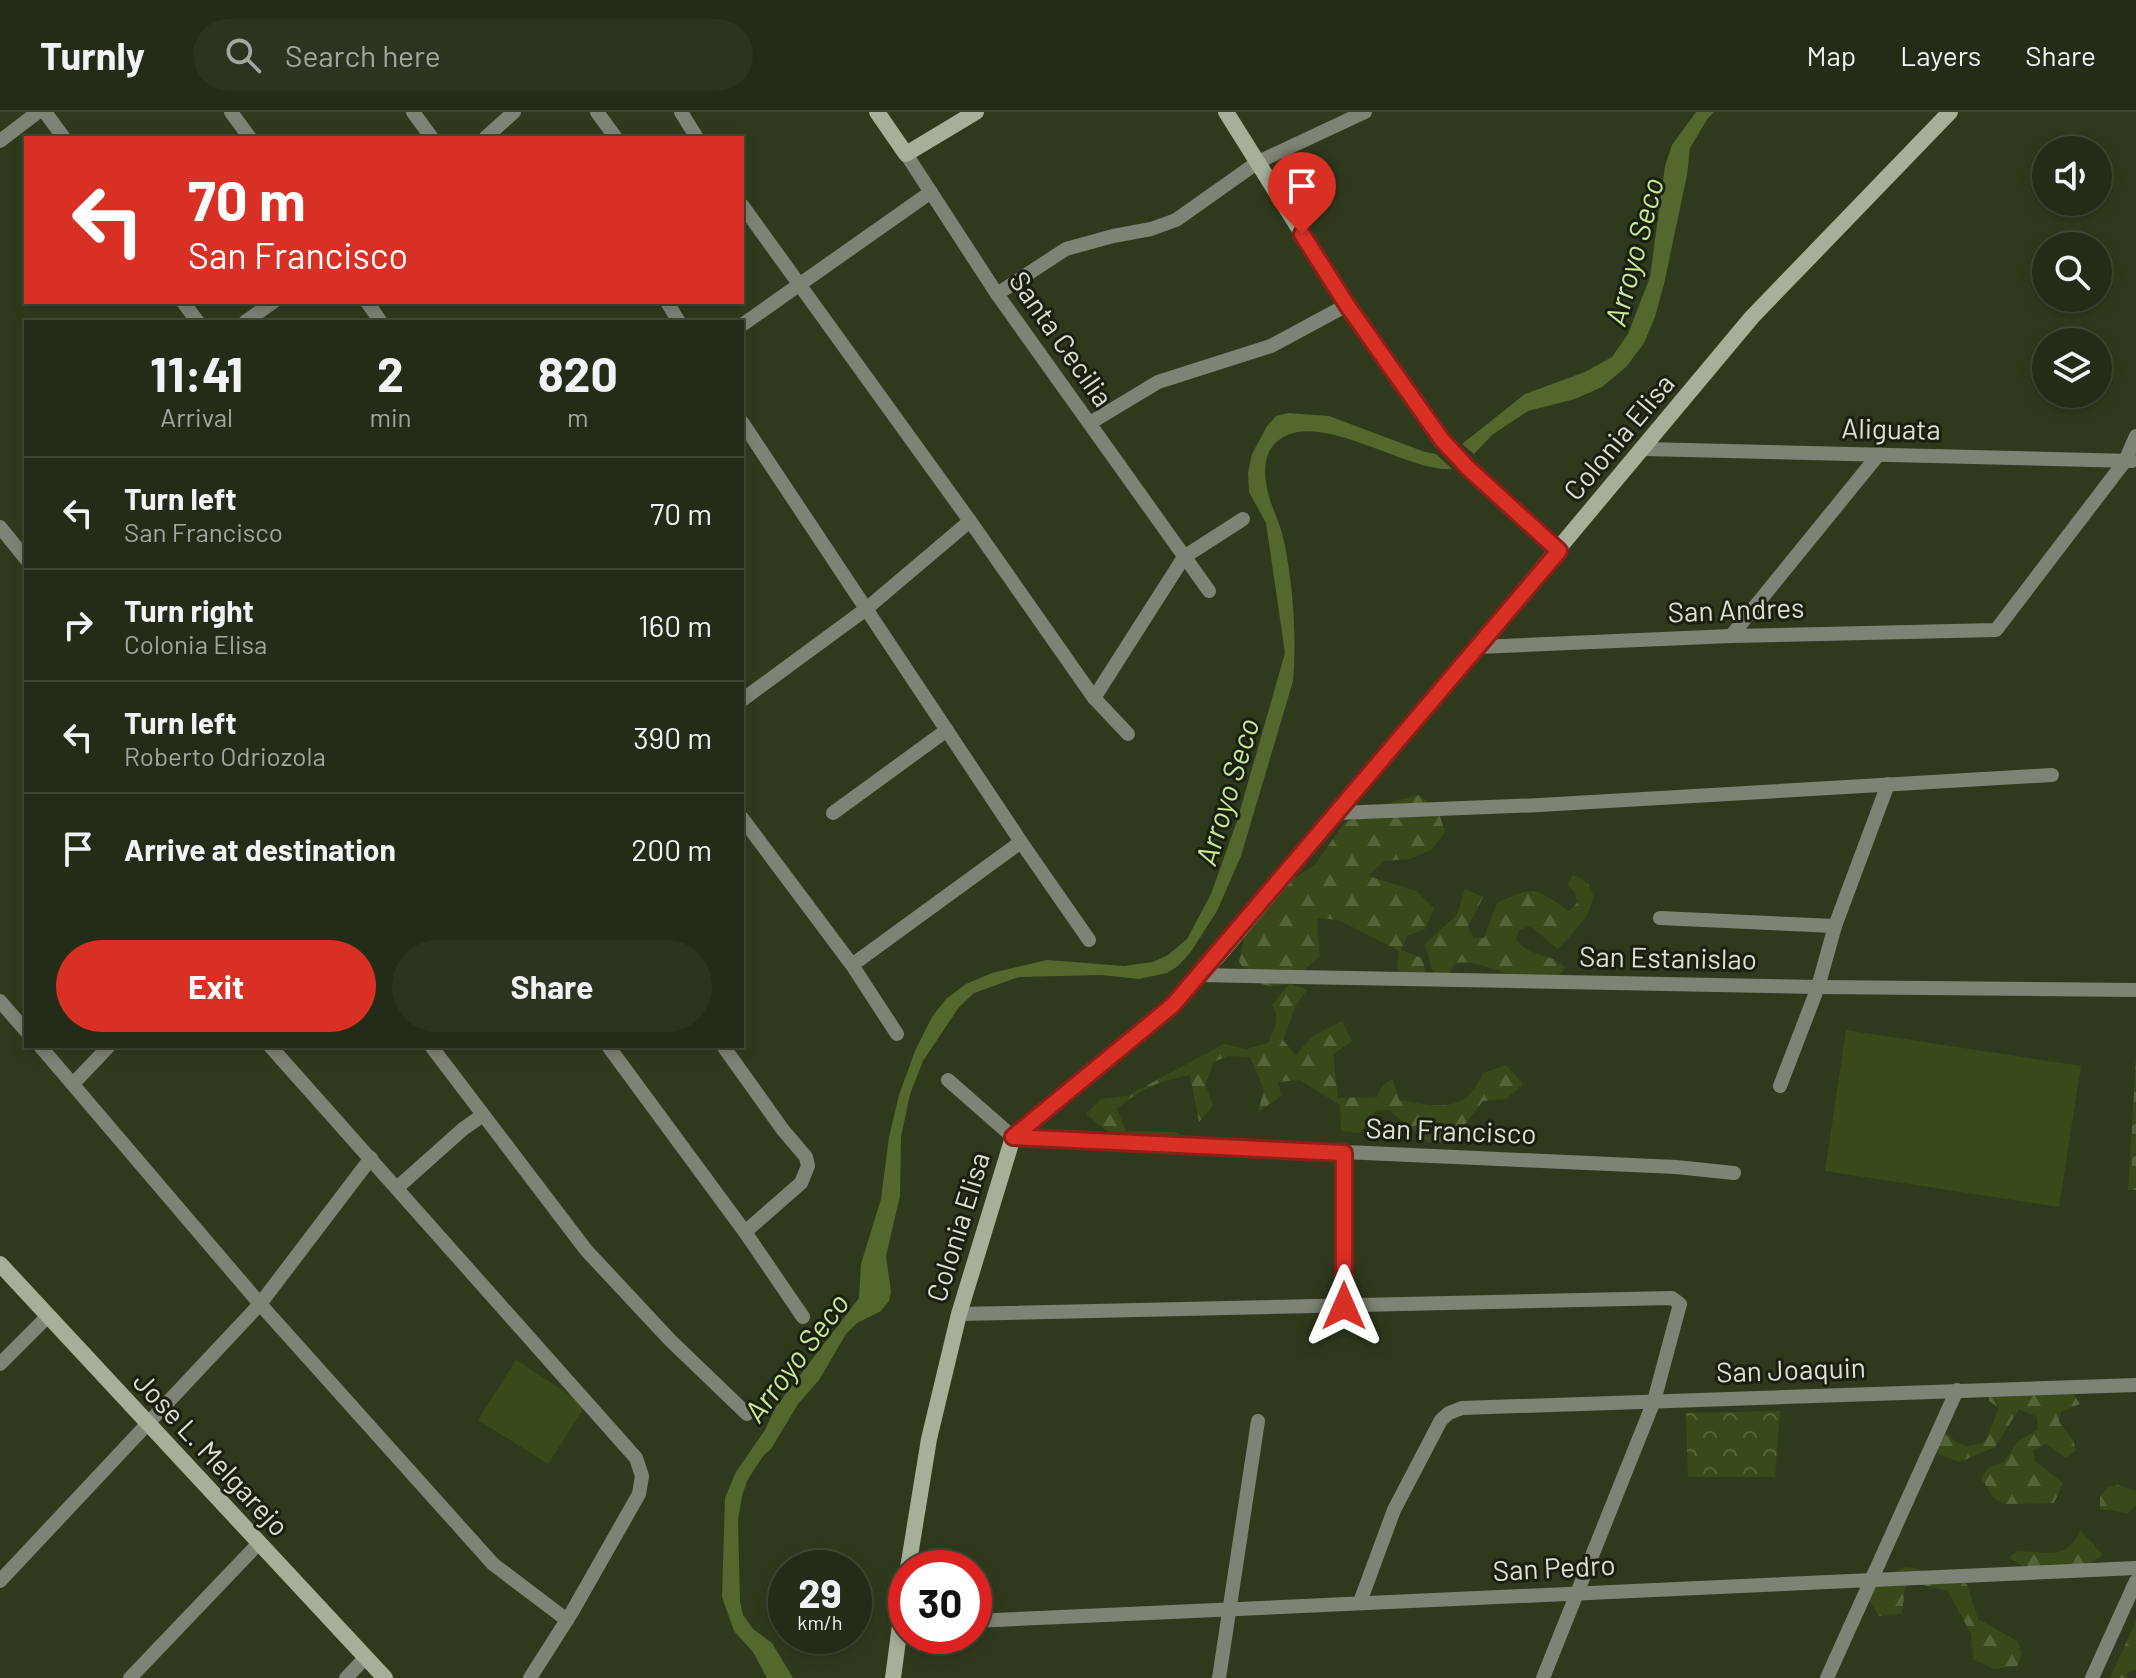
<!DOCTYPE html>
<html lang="en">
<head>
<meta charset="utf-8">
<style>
  :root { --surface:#232c16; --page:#2b341f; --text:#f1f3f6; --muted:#a3a7a1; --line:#404835; --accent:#d93025 }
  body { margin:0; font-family:Barlow,sans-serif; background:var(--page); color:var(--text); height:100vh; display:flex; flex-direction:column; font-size:30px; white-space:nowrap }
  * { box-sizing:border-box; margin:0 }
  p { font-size:26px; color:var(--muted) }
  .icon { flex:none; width:44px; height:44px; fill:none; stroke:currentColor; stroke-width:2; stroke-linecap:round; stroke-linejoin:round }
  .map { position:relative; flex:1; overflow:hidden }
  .drawer { position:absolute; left:24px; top:208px; width:720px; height:728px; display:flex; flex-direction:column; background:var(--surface); border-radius:0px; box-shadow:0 4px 12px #0003,0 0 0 2px var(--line) }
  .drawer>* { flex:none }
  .top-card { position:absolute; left:24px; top:24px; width:720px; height:168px; border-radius:0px; box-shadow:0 4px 12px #0003,0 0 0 2px var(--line); background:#d93025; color:#fff; overflow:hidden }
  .tools { position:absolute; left:2032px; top:24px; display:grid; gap:16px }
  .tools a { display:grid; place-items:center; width:80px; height:80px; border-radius:50%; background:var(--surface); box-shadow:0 4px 12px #0003,0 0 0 2px var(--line); font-size:40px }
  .speed { position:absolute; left:768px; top:1438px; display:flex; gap:16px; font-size:40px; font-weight:700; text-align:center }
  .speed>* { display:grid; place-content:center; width:104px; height:104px; border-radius:50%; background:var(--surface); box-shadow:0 4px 12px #0003,0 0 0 2px var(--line); line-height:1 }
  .speed small { font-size:20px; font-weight:400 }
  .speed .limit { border:12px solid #d22; background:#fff; color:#111 }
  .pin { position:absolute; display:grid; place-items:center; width:68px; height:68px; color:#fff; margin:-82px -34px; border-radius:50% 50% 50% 0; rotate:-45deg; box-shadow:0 0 8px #0007 }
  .pin .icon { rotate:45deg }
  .me { position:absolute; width:88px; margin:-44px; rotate:0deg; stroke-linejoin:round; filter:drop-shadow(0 0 6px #0008) }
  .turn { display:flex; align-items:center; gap:28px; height:168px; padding:0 32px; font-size:36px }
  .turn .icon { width:104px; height:104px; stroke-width:2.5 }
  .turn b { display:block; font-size:56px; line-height:68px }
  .eta { display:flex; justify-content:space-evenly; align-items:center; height:136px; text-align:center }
  .eta b { font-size:48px; font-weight:700; line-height:56px }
  .button { display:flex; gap:16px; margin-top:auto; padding:16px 32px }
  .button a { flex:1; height:92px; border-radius:48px; background:var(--accent); color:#fff; font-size:32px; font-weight:700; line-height:92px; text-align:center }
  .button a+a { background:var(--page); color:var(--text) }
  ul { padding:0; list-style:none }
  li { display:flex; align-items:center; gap:24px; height:112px; padding:0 32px; border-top:2px solid var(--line) }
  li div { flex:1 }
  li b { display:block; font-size:30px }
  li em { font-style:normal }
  header { display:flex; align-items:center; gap:48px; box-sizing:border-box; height:112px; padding:0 40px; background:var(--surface); border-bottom:2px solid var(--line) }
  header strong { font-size:38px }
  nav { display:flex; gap:44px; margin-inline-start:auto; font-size:28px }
  .search { width:560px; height:72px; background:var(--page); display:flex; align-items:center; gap:20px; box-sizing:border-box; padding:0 28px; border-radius:44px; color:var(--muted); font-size:30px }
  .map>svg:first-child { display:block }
</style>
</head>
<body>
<header>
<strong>Turnly</strong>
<div class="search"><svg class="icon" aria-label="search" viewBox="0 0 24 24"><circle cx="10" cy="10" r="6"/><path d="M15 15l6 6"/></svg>Search here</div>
<nav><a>Map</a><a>Layers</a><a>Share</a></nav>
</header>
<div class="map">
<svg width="2136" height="1566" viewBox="0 0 2136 1566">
  <defs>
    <pattern id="forest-firs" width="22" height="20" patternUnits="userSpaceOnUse" patternTransform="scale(2)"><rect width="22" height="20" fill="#394919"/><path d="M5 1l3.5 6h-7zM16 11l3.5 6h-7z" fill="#556339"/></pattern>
    <pattern id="cemetery-stones" width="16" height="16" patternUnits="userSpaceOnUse" patternTransform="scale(2)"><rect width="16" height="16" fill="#394919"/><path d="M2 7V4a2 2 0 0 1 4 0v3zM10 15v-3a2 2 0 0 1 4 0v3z" fill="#556339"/></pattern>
    <pattern id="park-crowns" width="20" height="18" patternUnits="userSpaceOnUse" patternTransform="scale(2)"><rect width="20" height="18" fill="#394919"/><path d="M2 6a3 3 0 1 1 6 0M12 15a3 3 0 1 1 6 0" fill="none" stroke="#556339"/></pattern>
  </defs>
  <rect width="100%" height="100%" fill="#2f3a1d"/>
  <g fill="url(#forest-firs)">
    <path d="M1419,683L1438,698L1445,720L1431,738L1410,747L1384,749L1368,764L1416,779L1434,796L1425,817L1407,824L1401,838L1422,846L1427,865L1414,872L1397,857L1399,839L1339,808L1317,806L1320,844L1290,871L1307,878L1296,893L1283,928L1296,944L1311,925L1342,909L1352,929L1333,942L1338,986L1377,985L1383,973L1392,967L1400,988C1435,995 1466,1003 1483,961L1506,953L1523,972L1506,987L1483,989L1453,1028L1429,1031L1389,998L1376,999L1360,1021L1341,1019L1340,993L1300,968L1278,970L1281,984L1258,1000L1264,977L1250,945L1228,944L1214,950L1205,972L1213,993L1199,1010L1190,963C1159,969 1142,976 1117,997L1126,1019L1175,1020L1196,1031C1133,1041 1135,1043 1086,1002L1101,987L1127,984L1224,932L1246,937L1268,931C1274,917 1281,907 1272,893L1289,872C1263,878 1254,871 1239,850L1251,793L1315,753L1344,711L1395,689Z"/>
    <path d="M1573,763C1617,780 1577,816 1558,837L1530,814L1519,818L1516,828C1529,845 1551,840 1565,856C1542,890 1486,844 1456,851L1449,861L1436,865C1429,854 1431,845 1424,833L1457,803L1465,777L1483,785L1468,815L1474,826H1484L1497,791C1536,773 1534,776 1569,799L1577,791L1575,780L1567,773Z"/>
    <path d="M1989,1277L2073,1282L2080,1292L2061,1300L2059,1310L2073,1328L2076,1338L2066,1346L2046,1332L2033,1338L2035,1349L2063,1371L2054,1391L2005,1392L1994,1386L1981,1366L1988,1356L2004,1350L2017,1330L2038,1317L2037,1305L2019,1297L1995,1335L1960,1350L1938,1342L1929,1332L1943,1318C1959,1333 1963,1339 1985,1329L1999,1296L1989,1289Z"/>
    <path d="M2118,1373L2136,1379V1393L2128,1401L2100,1397V1385L2107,1375Z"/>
    <path d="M2080,1418L2103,1443L2087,1453L2028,1457L2009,1446L2017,1439C2047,1440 2068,1449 2080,1418Z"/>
    <path d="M1906,1455L1959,1465L1967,1473L1978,1507L2017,1529L2022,1541L2017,1554L1994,1557L1973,1547L1971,1522L1948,1479L1915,1471L1905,1475L1902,1502L1879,1504L1866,1483L1868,1470Z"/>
    <path d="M2136,1509V1557L2127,1561L2128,1566H2110Z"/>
  </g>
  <path fill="url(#cemetery-stones)" d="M2136,948V1078H2128Z"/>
  <path fill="url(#park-crowns)" d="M1780,1299L1775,1365H1688L1686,1301Z"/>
  <g fill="#394919">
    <path d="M1846,918L2081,954L2059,1095L1825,1059Z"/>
    <path d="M516,1248L586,1293L548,1352L478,1308Z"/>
  </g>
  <g fill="#54682e">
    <path d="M1696,0H1714L1708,6L1690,36L1687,63L1664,172L1655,205L1644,231L1626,255L1602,275L1575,287L1528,299L1492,323L1474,342L1462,332L1525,282L1585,260L1612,245L1628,222L1650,165L1665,54L1672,33Z"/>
    <path d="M1288,301L1329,304L1425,340L1436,342L1452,357C1405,361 1308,288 1272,335C1265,344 1264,360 1266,370C1268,390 1280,409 1284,429C1293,473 1297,524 1293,569L1241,744L1217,799L1190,841L1178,854L1167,861L1139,867L1101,863L1019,865L974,881L959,895L923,949L910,982L901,1025L900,1084L886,1144L891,1180L889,1189L881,1199L857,1211L846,1222L819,1268L798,1292L771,1337L763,1344L747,1369L742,1384L738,1408L740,1489L743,1503L753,1517L772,1531L793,1566H767L753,1540L734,1519L722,1485L725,1386L736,1360L765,1318L775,1296L859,1186L861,1152L881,1087L889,1025L899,983L915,939L932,905L946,887L966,872L992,861L1047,848L1124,854L1153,850L1168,843L1187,827L1211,782L1237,709L1285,541L1266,411L1249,380L1248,361L1252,342L1267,314L1276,304Z"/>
  </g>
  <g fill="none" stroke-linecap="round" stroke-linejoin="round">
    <g stroke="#7d8375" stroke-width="14">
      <path d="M45,0L64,26"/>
      <path d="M231,0L250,26"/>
      <path d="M413,0L432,26"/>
      <path d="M597,0L616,26"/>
      <path d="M681,0L697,26"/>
      <path d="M485,26L514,0"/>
      <path d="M0,29L38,0"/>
      <path d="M906,42L997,182L1209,479"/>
      <path d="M742,93L970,409L1094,586L1128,622"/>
      <path d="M997,182L1066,137L1113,124L1151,117L1176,108L1258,50L1365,0"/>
      <path d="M183,190L198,210"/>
      <path d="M367,190L381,210"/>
      <path d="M667,190L679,210"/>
      <path d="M245,210L273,190"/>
      <path d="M742,213L931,80"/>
      <path d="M742,310L1021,730L1089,828"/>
      <path d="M1090,311L1158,270L1271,234L1347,193"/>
      <path d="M1644,337L2132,349"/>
      <path d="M0,415L26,447"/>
      <path d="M1731,524L1879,342"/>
      <path d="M1478,535L1731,524L1996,518L2125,349L2136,324"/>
      <path d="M1094,586L1184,445L1243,407"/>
      <path d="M742,588L866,497L970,409"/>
      <path d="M833,701L947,618"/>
      <path d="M1338,701L1540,693L2052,663"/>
      <path d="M742,706L852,853L897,922"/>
      <path d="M1660,806L1835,814"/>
      <path d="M852,853L1021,730"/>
      <path d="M1198,863L1818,875L2136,878"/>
      <path d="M0,889L26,919"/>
      <path d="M40,934L260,1192L493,1452L567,1508"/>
      <path d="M270,934L636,1346L642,1364L639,1382L572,1500L530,1566"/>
      <path d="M431,934L586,1138L670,1228L747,1302"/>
      <path d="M608,934L745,1120L803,1205"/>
      <path d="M723,934L783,1018L806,1045L808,1054L801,1071L745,1120"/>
      <path d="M948,968L1013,1025L1676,1055L1734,1061"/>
      <path d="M73,972L109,934"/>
      <path d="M1780,974L1818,875L1835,814L1888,672"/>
      <path d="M1344,1041V1194"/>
      <path d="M398,1075L463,1017L483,1003"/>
      <path d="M959,1202L1672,1186L1680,1192L1654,1289L1543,1566"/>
      <path d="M0,1252L48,1204"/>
      <path d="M0,1469L260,1192L371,1046"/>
      <path d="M1360,1490L1394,1398L1441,1308L1449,1301L1462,1296L2136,1273"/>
      <path d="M974,1509L2136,1456"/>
      <path d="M130,1566L259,1431"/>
      <path d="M346,1566L366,1545"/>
      <path d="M1219,1566L1258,1309"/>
      <path d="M1827,1566L1957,1278"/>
      <path d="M2092,1566L2136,1469"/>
    </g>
    <g stroke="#a6af98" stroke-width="16">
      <path d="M877,0L906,42L976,0"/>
      <path d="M1226,0L1347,193L1442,328L1468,356L1559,439"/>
      <path d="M0,1152L385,1566"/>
      <path d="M908,1456L929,1327L959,1202L1013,1025L1173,893L1223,838L1752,205L1950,0"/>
      <path d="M893,1566L906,1468"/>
    </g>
  </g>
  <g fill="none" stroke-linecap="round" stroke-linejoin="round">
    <defs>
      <path id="route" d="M1302,122L1347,193L1442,328L1468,356L1559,439L1173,893L1013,1025L1344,1041V1194"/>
    </defs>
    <use href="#route" stroke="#8d1f18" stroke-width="20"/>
    <use href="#route" stroke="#d93025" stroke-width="14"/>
  </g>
  <g text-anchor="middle" stroke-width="6" stroke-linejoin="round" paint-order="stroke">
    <g font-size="28" fill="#dbe2d1" stroke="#1a1f12">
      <text transform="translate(1061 227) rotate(55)" y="10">Santa Cecilia</text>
      <text transform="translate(1891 317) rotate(1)" y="10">Aliguata</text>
      <text transform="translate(1619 325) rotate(-50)" y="10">Colonia Elisa</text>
      <text transform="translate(1736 498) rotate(-2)" y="10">San Andres</text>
      <text transform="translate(1668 846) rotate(1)" y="10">San Estanislao</text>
      <text transform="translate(1451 1019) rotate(2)" y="10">San Francisco</text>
      <text transform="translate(958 1115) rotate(-73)" y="10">Colonia Elisa</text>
      <text transform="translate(1791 1258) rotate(-2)" y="10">San Joaquin</text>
      <text transform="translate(211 1342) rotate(47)" y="10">Jose L. Melgarejo</text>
      <text transform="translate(1554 1456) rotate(-3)" y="10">San Pedro</text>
    </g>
    <g font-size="30" font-style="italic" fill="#c9ea93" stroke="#1a1f12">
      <text transform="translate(1635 140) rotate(-75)" y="10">Arroyo Seco</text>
      <text transform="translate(1228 680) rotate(-73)" y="10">Arroyo Seco</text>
      <text transform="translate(797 1246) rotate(-53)" y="10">Arroyo Seco</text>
    </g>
  </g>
</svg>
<div class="tools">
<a><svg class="icon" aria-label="sound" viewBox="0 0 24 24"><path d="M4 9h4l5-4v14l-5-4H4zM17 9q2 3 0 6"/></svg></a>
<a><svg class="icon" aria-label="search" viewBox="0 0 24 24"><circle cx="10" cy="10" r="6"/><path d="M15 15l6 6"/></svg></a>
<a><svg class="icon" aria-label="layers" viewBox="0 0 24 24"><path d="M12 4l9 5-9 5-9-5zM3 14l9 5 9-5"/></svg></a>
</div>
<div class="speed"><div>29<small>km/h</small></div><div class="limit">30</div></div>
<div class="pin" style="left:1302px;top:122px;background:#d93025"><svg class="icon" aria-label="arrive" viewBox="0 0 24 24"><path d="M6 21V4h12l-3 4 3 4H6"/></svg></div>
<svg class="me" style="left:1344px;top:1194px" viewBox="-20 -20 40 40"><path d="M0-17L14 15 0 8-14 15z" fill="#d93025" stroke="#fff" stroke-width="4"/></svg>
<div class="top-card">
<div class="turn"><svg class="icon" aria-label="left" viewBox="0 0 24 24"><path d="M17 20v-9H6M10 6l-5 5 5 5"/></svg><div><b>70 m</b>San Francisco</div></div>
</div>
<section class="drawer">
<div class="eta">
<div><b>11:41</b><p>Arrival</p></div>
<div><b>2</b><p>min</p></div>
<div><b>820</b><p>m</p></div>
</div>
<ul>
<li><svg class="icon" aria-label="left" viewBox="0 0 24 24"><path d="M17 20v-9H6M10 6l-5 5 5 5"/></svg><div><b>Turn left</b><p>San Francisco</p></div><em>70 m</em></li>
<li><svg class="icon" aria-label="right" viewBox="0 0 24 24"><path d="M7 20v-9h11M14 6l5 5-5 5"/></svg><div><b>Turn right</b><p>Colonia Elisa</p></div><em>160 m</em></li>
<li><svg class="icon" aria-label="left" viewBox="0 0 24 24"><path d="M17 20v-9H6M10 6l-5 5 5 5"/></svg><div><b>Turn left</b><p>Roberto Odriozola</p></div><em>390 m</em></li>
<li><svg class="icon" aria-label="arrive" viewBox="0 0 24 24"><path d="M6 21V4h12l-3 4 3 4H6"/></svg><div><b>Arrive at destination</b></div><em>200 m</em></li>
</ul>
<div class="button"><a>Exit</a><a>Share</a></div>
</section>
</div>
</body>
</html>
